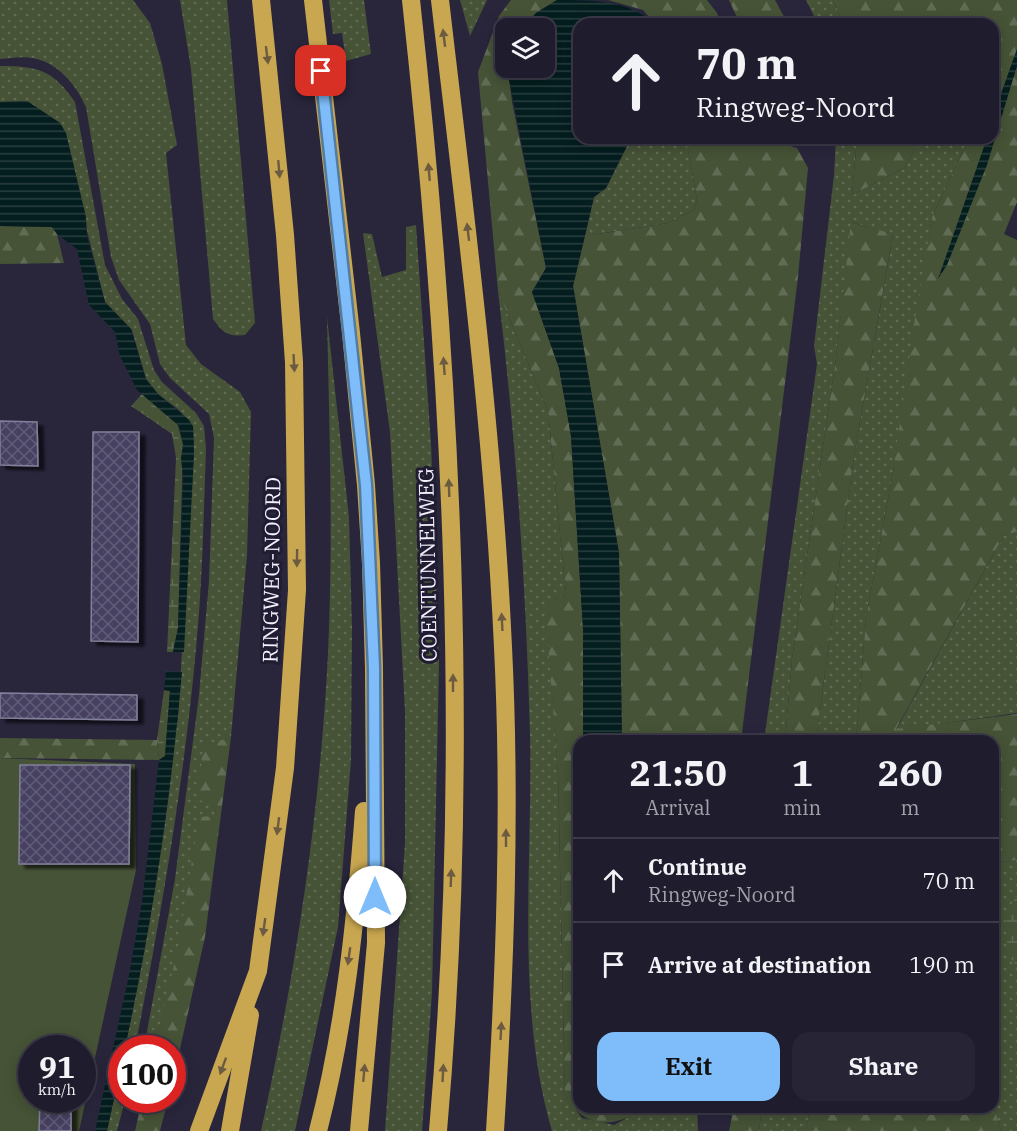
<!DOCTYPE html>
<html lang="en">
<head>
<meta charset="utf-8">
<style>
  :root { --surface:#1f1c2d; --page:#272535; --text:#f1f3f6; --muted:#a1a1aa; --line:#3c3a49; --accent:#7fbdfa }
  body { margin:0; font-family:"IBM Plex Serif",serif; background:var(--page); color:var(--text); height:100vh; display:flex; flex-direction:column; font-size:22px; white-space:nowrap }
  * { box-sizing:border-box; margin:0 }
  p { font-size:20px; color:var(--muted) }
  .icon { flex:none; width:33px; height:33px; fill:none; stroke:currentColor; stroke-width:2; stroke-linecap:round; stroke-linejoin:round }
  .map { position:relative; flex:1; overflow:hidden }
  .details { position:absolute; left:573px; top:735px; width:426px; height:378px; display:flex; flex-direction:column; background:var(--surface); border-radius:18px; box-shadow:0 3px 15px #0003,0 0 0 2px var(--line) }
  .details>* { flex:none }
  .top-card { position:absolute; left:573px; top:18px; width:426px; height:126px; border-radius:18px; box-shadow:0 3px 15px #0003,0 0 0 2px var(--line); background:#1f1c2d; color:var(--text); overflow:hidden }
  .fabs { position:absolute; left:495px; top:18px; display:grid; gap:12px }
  .fabs a { display:grid; place-items:center; width:60px; height:60px; border-radius:12px; background:var(--surface); box-shadow:0 3px 15px #0003,0 0 0 2px var(--line); font-size:30px }
  .speed { position:absolute; left:18px; top:1035px; display:flex; gap:12px; font-size:30px; font-weight:700; text-align:center }
  .speed>* { display:grid; place-content:center; width:78px; height:78px; border-radius:50%; background:var(--surface); box-shadow:0 3px 15px #0003,0 0 0 2px var(--line); line-height:1 }
  .speed small { font-size:15px; font-weight:400 }
  .speed .limit { border:9px solid #d22; background:#fff; color:#111 }
  .pin { position:absolute; display:grid; place-items:center; width:51px; height:51px; color:#fff; margin:-26px; border-radius:12px; box-shadow:0 3px 9px #0006 }
  .me { position:absolute; width:66px; margin:-33px; rotate:0deg; stroke-linejoin:round; filter:drop-shadow(0 0 4px #0008) }
  .turn { display:flex; align-items:center; gap:21px; height:126px; padding:0 24px; font-size:27px }
  .turn .icon { width:78px; height:78px; stroke-width:2.5 }
  .turn b { display:block; font-size:42px; line-height:51px }
  .eta { display:flex; justify-content:space-evenly; align-items:center; height:102px; text-align:center }
  .eta b { font-size:36px; font-weight:700; line-height:42px }
  .action { display:flex; gap:12px; margin-top:auto; padding:12px 24px }
  .action a { flex:1; height:69px; border-radius:18px; background:var(--accent); color:#111; font-size:24px; font-weight:700; line-height:69px; text-align:center }
  .action a+a { background:var(--page); color:var(--text) }
  ul { padding:0; list-style:none }
  li { display:flex; align-items:center; gap:18px; height:84px; padding:0 24px; border-top:2px solid var(--line) }
  li div { flex:1 }
  li b { display:block; font-size:22px }
  li em { font-style:normal }
  .map>svg:first-child { display:block }
</style>
</head>
<body>
<div class="map">
<svg width="1017" height="1131" viewBox="0 0 1017 1131">
  <defs>
    <pattern id="green-dots" width="8" height="8" patternUnits="userSpaceOnUse" patternTransform="scale(1.5)"><rect width="8" height="8" fill="#465336"/><path d="M2 2h.1M6 6h.1" fill="none" stroke="#616c54" stroke-width="1.8" stroke-linecap="round"/></pattern>
    <pattern id="forest-firs" width="22" height="20" patternUnits="userSpaceOnUse" patternTransform="scale(1.5)"><rect width="22" height="20" fill="#465336"/><path d="M5 1l3.5 6h-7zM16 11l3.5 6h-7z" fill="#616c54"/></pattern>
    <pattern id="wetland-marsh" width="20" height="14" patternUnits="userSpaceOnUse" patternTransform="scale(1.5)"><rect width="20" height="14" fill="#465336"/><path d="M1 5h8M5 5V1M11 12h8M15 12V8" fill="none" stroke="#616c54"/></pattern>
    <pattern id="water-rules" width="6" height="5" patternUnits="userSpaceOnUse" patternTransform="scale(1.5)"><rect width="6" height="5" fill="#041d1e"/><path d="M0 2.5h6" fill="none" stroke="#293e40"/></pattern>
    <pattern id="building-cross-hatch" width="8" height="8" patternUnits="userSpaceOnUse" patternTransform="scale(1.5)"><rect width="8" height="8" fill="#464161"/><path d="M0 0l8 8M0 8l8-8" fill="none" stroke="#615d79"/></pattern>
    <filter id="shadow"><feDropShadow dx="6" dy="4" stdDeviation="1.5" flood-color="#0009"/></filter>
  </defs>
  <rect width="100%" height="100%" fill="#29263c"/>
  <g fill="url(#green-dots)">
    <path d="M0,0H133L150,23L162,64L177,145L166,153L186,345L201,364L240,392L251,412L247,555L231,737L203,747L216,809L154,1048H144L175,879L199,695L209,581L214,438L209,414L170,378L160,364L150,324L119,280L111,257L86,107C76,85 59,63 33,58C23,56 10,58 0,59Z"/>
    <path d="M180,0H227L255,323L245,335C228,337 223,333 213,319L191,69Z"/>
    <path d="M329,0H364L371,54L346,61L342,33L333,34Z"/>
    <path d="M460,0H487L470,36Z"/>
    <path d="M806,0H833L844,24H818Z"/>
    <path d="M0,66C38,66 53,70 75,102L105,265L122,299L138,319L154,370L162,382L196,413L204,426L206,449C204,503 203,558 199,613C188,759 163,905 135,1048H125L178,717L194,452L193,427L179,410L158,394L146,379L132,330L105,302L60,123L27,101L0,102Z"/>
    <path d="M631,138H686L697,200L694,210L668,223L585,236L594,197L606,188Z"/>
    <path d="M836,138H857L852,195L904,168L921,138H969L932,217L893,472L866,618L856,741H816L854,456L893,235L852,222L836,358L792,659L785,741H764L817,364L814,346L834,175Z"/>
    <path d="M416,225L431,444L439,662L432,993L422,1131H385L405,843V711L390,432L363,233L372,234L382,277L406,270V227Z"/>
    <path d="M498,291L548,411L566,594L546,604L558,774L565,1095L582,1118L614,1125L647,1107H697L698,1131H552C515,1005 533,864 530,734C526,586 516,439 498,291Z"/>
    <path d="M327,317L349,517L352,627L351,760L338,927L295,1131H261C290,998 312,864 323,729C335,592 330,454 327,317Z"/>
    <path d="M1017,532V713L896,730L1004,535Z"/>
    <path d="M1017,860V1131H1001L993,1102V864Z"/>
    <path d="M121,1066L122,1100H125L117,1131H107Z"/>
    <path d="M762,1107H810L806,1131H759Z"/>
  </g>
  <g fill="url(#forest-firs)">
    <path d="M511,0H557L536,13L523,28H506V68H508L512,102L546,268L532,292L559,368L571,436L583,629V741H579V1107H647C614,1128 586,1131 565,1095L558,774L545,604L566,594L548,411L498,291L478,72L499,16Z"/>
    <path d="M608,0H707L717,13L721,24H655L643,10Z"/>
    <path d="M729,0H775L788,24H740Z"/>
    <path d="M833,0H1017V202L1004,234L1017,240V532L1004,535L896,729L1017,714V860L993,864V741H856L866,618L893,472L913,330L932,217L969,138H993V24H844Z"/>
    <path d="M686,138H762L797,148L808,168L798,277L741,741H622L619,553L573,286L585,236L668,223L694,210L697,200Z"/>
    <path d="M857,138H921L904,168L852,195Z"/>
    <path d="M851,222L893,234L854,456L816,741H785L792,659L836,358Z"/>
    <path d="M0,226L52,227L57,234L64,263L0,264Z"/>
    <path d="M231,737L205,937L173,1080L172,1048H154L177,953L199,817L214,816L216,809L198,799L203,746Z"/>
    <path d="M0,738L157,740L159,760L0,758Z"/>
    <path d="M142,1100H168L160,1131H135Z"/>
    <path d="M993,1102L1001,1131H806L810,1107H993Z"/>
    <path d="M734,1107H762L759,1131H729Z"/>
  </g>
  <g fill="url(#wetland-marsh)">
    <path d="M142,394L177,423L183,444L178,628L173,652H167L176,458L172,434L131,406Z"/>
    <path d="M164,690L170,691L165,756L159,760L157,740Z"/>
    <path d="M1017,896V966L1008,955L1005,913Z"/>
  </g>
  <path fill="#465336" fill-rule="evenodd" d="M0,758L135,764L136,870L79,1131H0ZM32,1048H82V1100H32Z"/>
  <g fill="url(#water-rules)">
    <path d="M557,0C593,0 629,0 655,24H579V138H631L606,188L594,197L573,286L619,553L622,741H583V629L571,436L559,368L532,292L546,268L507,70L508,68H544V28H523L536,13Z"/>
    <path d="M1017,49V66L987,165L947,265L938,279L987,138H993V116Z"/>
    <path d="M27,101L60,123L66,133L86,217L87,236L105,302L131,329L146,379L158,394L189,420L193,426L194,452L184,652H173L178,628L183,478L181,458L183,444L179,426L137,390L120,356L115,332L89,305L77,249L57,234L52,227L0,226V102Z"/>
    <path d="M166,671L182,672C171,799 152,924 125,1048H122L121,1066L107,1131H95L129,975L142,902L159,760L165,756L170,691L164,690Z"/>
  </g>
  <g fill="url(#building-cross-hatch)" stroke="#83809b" stroke-width="1.5" filter="url(#shadow)">
    <path d="M0,421L37,422L38,466L0,465Z"/>
    <path d="M93,432H139L138,642L91,641Z"/>
    <path d="M0,693L137,695V720L0,718Z"/>
    <path d="M20,765H130L129,864H19Z"/>
    <path d="M40,1100H71V1131H39Z"/>
  </g>
  <g fill="none" stroke-linecap="round" stroke-linejoin="round">
    <g stroke="#c9a751" stroke-width="18">
      <path d="M313,0L351,333L366,485L371,563L374,668L376,943L359,1131"/>
      <path d="M411,0C452,375 471,755 438,1131"/>
      <path d="M440,0C465,215 493,430 503,647C511,808 505,970 495,1131"/>
      <path d="M199,1131L258,971L285,768L297,590L294,362L285,235L261,0"/>
      <path d="M230,1131L250,1015"/>
      <path d="M318,1131C345,1027 356,917 364,811"/>
    </g>
  </g>
  <defs><path id="oneway-solid" d="M-6-.8H1V-3.2L6.5 0L1 3.2V.8H-6Z" transform="scale(1.5)"/></defs>
  <g fill="#6c5b40">
    <use href="#oneway-solid" transform="translate(444 38) rotate(-97)"/>
    <use href="#oneway-solid" transform="translate(267 55) rotate(83)"/>
    <use href="#oneway-solid" transform="translate(279 169) rotate(85)"/>
    <use href="#oneway-solid" transform="translate(429 172) rotate(-95)"/>
    <use href="#oneway-solid" transform="translate(468 232) rotate(-97)"/>
    <use href="#oneway-solid" transform="translate(294 363) rotate(87)"/>
    <use href="#oneway-solid" transform="translate(444 366) rotate(-94)"/>
    <use href="#oneway-solid" transform="translate(449 488) rotate(-92)"/>
    <use href="#oneway-solid" transform="translate(297 558) rotate(91)"/>
    <use href="#oneway-solid" transform="translate(502 622) rotate(-93)"/>
    <use href="#oneway-solid" transform="translate(453 683) rotate(-90)"/>
    <use href="#oneway-solid" transform="translate(278 826) rotate(97)"/>
    <use href="#oneway-solid" transform="translate(506 838) rotate(-90)"/>
    <use href="#oneway-solid" transform="translate(451 878) rotate(-88)"/>
    <use href="#oneway-solid" transform="translate(264 927) rotate(98)"/>
    <use href="#oneway-solid" transform="translate(349 956) rotate(98)"/>
    <use href="#oneway-solid" transform="translate(501 1031) rotate(-87)"/>
    <use href="#oneway-solid" transform="translate(223 1066) rotate(110)"/>
    <use href="#oneway-solid" transform="translate(364 1073) rotate(-85)"/>
    <use href="#oneway-solid" transform="translate(443 1073) rotate(-87)"/>
  </g>
  <g fill="none" stroke-linecap="round" stroke-linejoin="round">
    <defs>
      <path id="route" d="M321,71L366,485L374,668L375,897"/>
    </defs>
    <use href="#route" stroke="#537ba2" stroke-width="15"/>
    <use href="#route" stroke="#7fbdfa" stroke-width="10"/>
  </g>
  <g text-anchor="middle" stroke-width="6" stroke-linejoin="round" paint-order="stroke">
    <g font-size="21" fill="#f2f1fd" stroke="#201c32">
      <text transform="translate(428 565) rotate(-91)" y="7">COENTUNNELWEG</text>
      <text transform="translate(272 570) rotate(-89)" y="7">RINGWEG-NOORD</text>
    </g>
  </g>
</svg>
<div class="fabs">
<a><svg class="icon" aria-label="layers" viewBox="0 0 24 24"><path d="M12 4l9 5-9 5-9-5zM3 14l9 5 9-5"/></svg></a>
</div>
<div class="speed"><div>91<small>km/h</small></div><div class="limit">100</div></div>
<div class="pin" style="left:321px;top:71px;background:#d93025"><svg class="icon" aria-label="arrive" viewBox="0 0 24 24"><path d="M6 21V4h12l-3 4 3 4H6"/></svg></div>
<svg class="me" style="left:375px;top:897px" viewBox="-20 -20 40 40"><circle r="19" fill="#fff"/><path d="M0-13L10 11 0 6-10 11z" fill="#7fbdfa"/></svg>
<div class="top-card">
<div class="turn"><svg class="icon" aria-label="ahead" viewBox="0 0 24 24"><path d="M12 20V5M6 11l6-6 6 6"/></svg><div><b>70 m</b>Ringweg-Noord</div></div>
</div>
<section class="details">
<div class="eta">
<div><b>21:50</b><p>Arrival</p></div>
<div><b>1</b><p>min</p></div>
<div><b>260</b><p>m</p></div>
</div>
<ul>
<li><svg class="icon" aria-label="ahead" viewBox="0 0 24 24"><path d="M12 20V5M6 11l6-6 6 6"/></svg><div><b>Continue</b><p>Ringweg-Noord</p></div><em>70 m</em></li>
<li><svg class="icon" aria-label="arrive" viewBox="0 0 24 24"><path d="M6 21V4h12l-3 4 3 4H6"/></svg><div><b>Arrive at destination</b></div><em>190 m</em></li>
</ul>
<div class="action"><a>Exit</a><a>Share</a></div>
</section>
</div>
</body>
</html>
